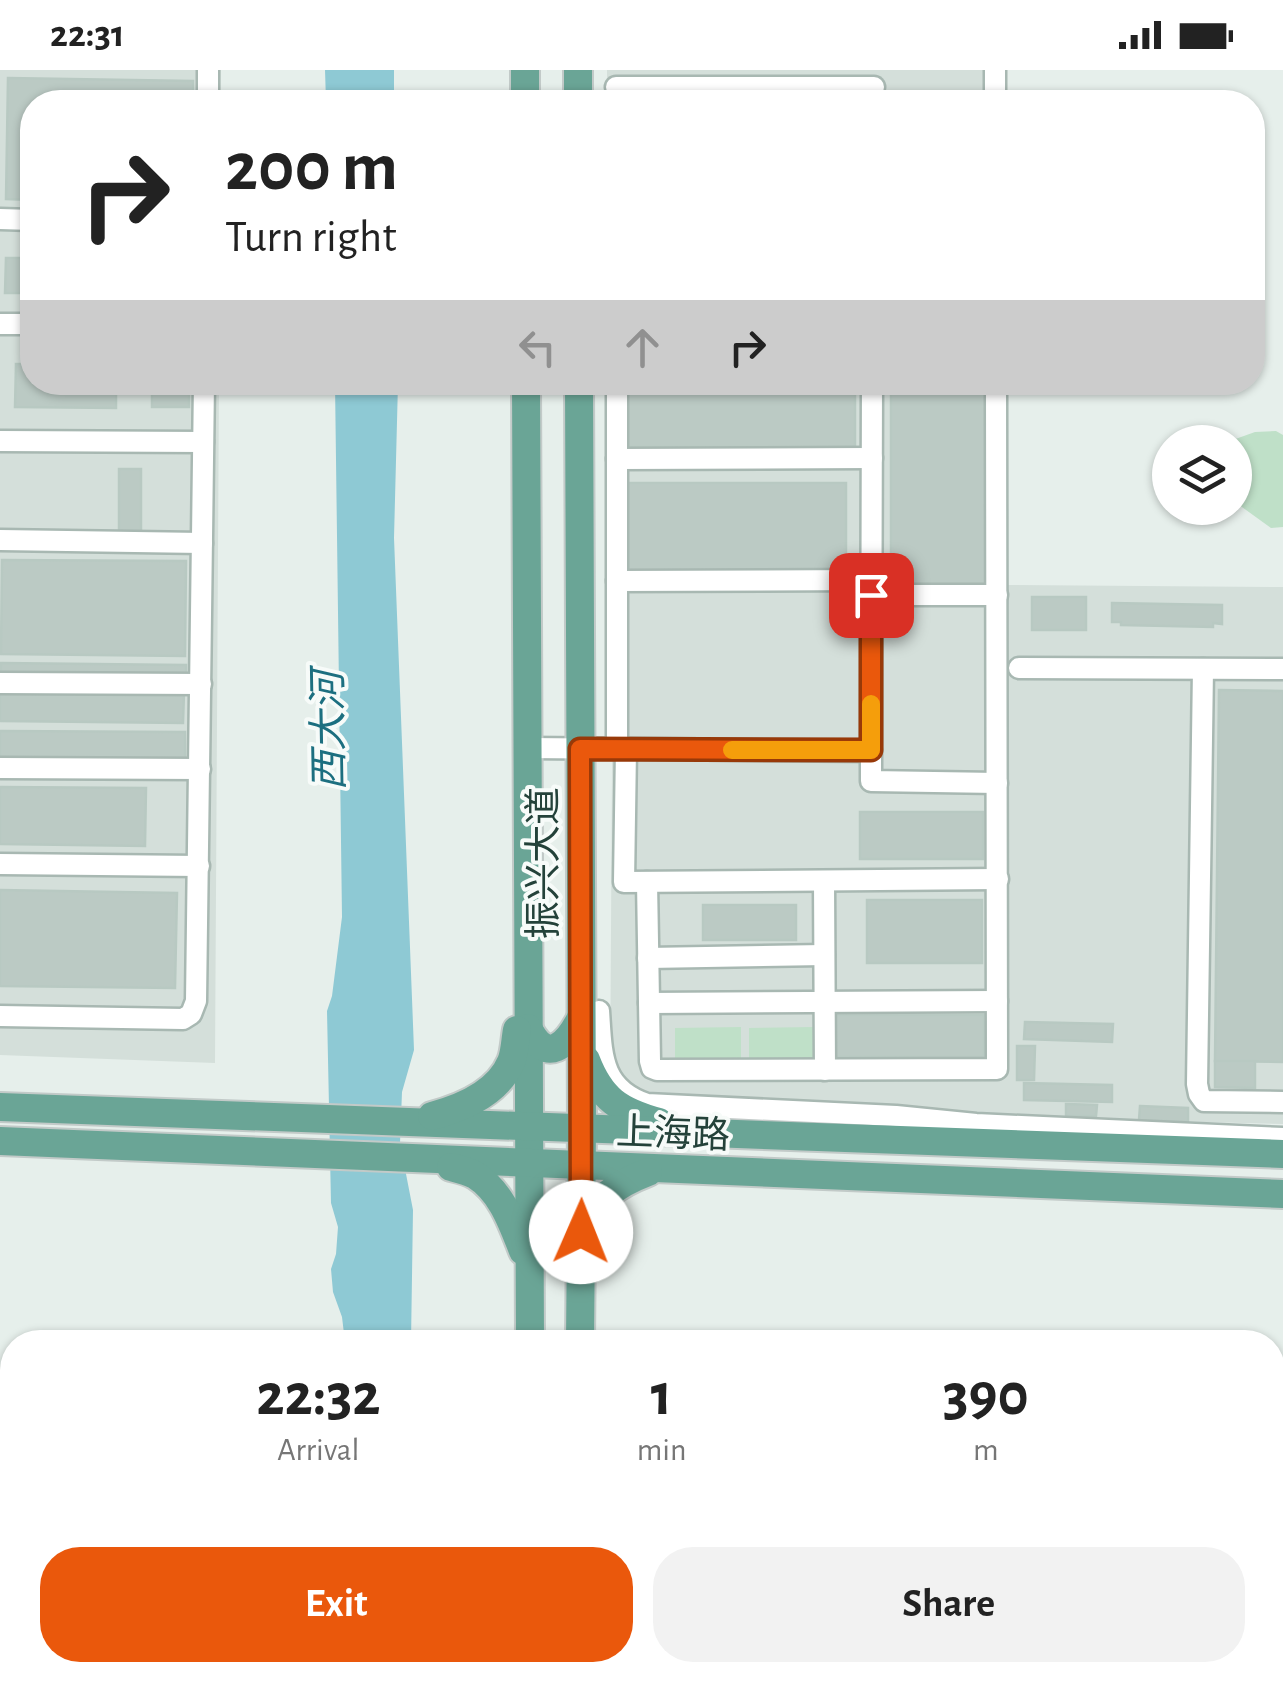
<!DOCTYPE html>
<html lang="en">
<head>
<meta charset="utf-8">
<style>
  :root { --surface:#fff; --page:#f2f2f2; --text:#222; --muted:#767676; --accent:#ea580c }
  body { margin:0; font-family:"Alegreya Sans","Noto Sans SC",sans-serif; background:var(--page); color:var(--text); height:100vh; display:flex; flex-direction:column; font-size:38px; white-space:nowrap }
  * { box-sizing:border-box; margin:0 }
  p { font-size:32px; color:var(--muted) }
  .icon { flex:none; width:55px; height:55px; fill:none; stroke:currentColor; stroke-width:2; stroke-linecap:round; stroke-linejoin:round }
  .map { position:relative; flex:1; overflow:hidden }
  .side { position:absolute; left:0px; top:1260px; width:1285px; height:352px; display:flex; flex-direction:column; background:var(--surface); border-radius:40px 40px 0 0; box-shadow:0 2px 8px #0004 }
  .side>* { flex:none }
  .banner { position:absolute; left:20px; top:20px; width:1245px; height:305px; border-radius:40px; box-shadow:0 2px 8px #0004; background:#fff; color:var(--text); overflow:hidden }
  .fabs { position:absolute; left:1152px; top:355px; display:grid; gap:20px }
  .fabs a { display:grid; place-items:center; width:100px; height:100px; border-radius:50%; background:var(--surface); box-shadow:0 2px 8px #0004; font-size:50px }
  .pin { position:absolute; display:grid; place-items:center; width:85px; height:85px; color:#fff; margin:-42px; border-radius:20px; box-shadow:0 5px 15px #0006 }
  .me { position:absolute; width:110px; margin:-55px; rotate:1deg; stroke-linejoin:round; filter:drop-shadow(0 0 8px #0008) }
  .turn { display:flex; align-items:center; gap:35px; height:210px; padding:0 40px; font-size:45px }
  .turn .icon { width:130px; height:130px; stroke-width:2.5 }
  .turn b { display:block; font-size:70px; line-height:85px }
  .lanes { display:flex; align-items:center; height:95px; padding:0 40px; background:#0003; justify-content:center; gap:50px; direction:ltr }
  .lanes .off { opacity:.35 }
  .eta { display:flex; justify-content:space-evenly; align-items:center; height:170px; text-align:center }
  .eta b { font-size:60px; font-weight:700; line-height:70px }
  .cta { display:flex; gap:20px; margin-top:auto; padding:20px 40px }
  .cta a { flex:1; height:115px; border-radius:40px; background:var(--accent); color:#fff; font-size:40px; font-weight:700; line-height:115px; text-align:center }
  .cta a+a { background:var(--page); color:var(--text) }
  .status { display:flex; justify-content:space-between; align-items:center; height:70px; padding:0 50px; background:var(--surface); direction:ltr }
  .status svg { height:28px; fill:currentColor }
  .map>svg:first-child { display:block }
</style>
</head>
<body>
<div class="status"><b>22:31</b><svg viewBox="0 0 49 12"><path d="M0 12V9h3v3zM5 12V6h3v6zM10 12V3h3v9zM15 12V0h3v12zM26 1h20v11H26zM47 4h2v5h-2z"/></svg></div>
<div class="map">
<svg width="1283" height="1612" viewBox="0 0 1283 1612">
  <rect width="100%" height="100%" fill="#e6efeb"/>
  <g fill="#d4dfda">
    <path d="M0,0H221L220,32H32V312L219,313L215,993L0,985Z"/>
    <rect x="607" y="0" width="397" height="32"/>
    <path d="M609,313H1005L1006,515L1283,517V1054L1008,1047L610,1024L612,698Z"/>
  </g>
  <g fill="#bfe0c8">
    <path d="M1276,361L1283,365V457L1271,458L1235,432V372H1227L1255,362Z"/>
    <path d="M741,957V990H675V958Z"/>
    <path d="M814,957V989L749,990V958Z"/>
  </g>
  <g fill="#8ec9d4">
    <path d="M325,0H394V32H326Z"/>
    <path d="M335,313H398L394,468L414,980L402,1022L400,1073L413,1140L411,1272H345L342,1247L333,1222L331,1199L336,1184L338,1157L331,1133L327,941L332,926L342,847Z"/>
  </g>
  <g fill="#bbcac4" stroke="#b8c9c2" stroke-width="2.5">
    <path d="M8,8L193,11V32H32V130L6,129Z"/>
    <rect x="896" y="24" width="92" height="8"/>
    <path d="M6,188H32V223H5Z"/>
    <path d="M16,294H32V312H116V338L15,337Z"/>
    <rect x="152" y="312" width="37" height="25"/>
    <rect x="621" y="312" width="234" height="65"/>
    <rect x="891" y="312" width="99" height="202"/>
    <rect x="119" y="399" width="22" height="64"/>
    <rect x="628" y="413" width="218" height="92"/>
    <path d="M2,490L186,491L185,586L1,584Z"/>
    <rect x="1032" y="527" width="54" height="33"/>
    <path d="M1112,533L1222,535V554L1213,553V557L1121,555V552H1112Z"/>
    <path d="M1,593L186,595V611L1,609Z"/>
    <path d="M0,620L184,622L183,653L0,651Z"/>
    <path d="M1219,620L1283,621V992L1215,991Z"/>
    <path d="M0,661L185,662V693L0,691Z"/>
    <path d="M0,717L146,718L145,776L0,774Z"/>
    <rect x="860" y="742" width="123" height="47"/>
    <path d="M0,820L177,823L175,918L0,916Z"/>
    <rect x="867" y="830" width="115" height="63"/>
    <rect x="703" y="835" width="93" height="35"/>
    <rect x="833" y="945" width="151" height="42"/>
    <path d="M1025,952L1113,954L1112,972L1024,969Z"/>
    <path d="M1017,976H1035L1034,1010H1017Z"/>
    <path d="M1215,991H1255V1018L1215,1017Z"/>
    <path d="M1024,1013L1112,1015V1032L1024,1030Z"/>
    <path d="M1066,1034L1097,1035L1096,1046H1066Z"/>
    <path d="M1140,1036L1188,1038V1052L1139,1050Z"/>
  </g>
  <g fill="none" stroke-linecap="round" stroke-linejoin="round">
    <defs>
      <g id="minor">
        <path d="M995,0V32"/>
        <path d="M616,17H874"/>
        <path d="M208,32V0"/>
        <path d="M0,149L32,150"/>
        <path d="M0,254H32"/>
        <path d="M617,312V679"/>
        <path d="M0,371L203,372"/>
        <path d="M617,389L872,388"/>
        <path d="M0,470L202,473"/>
        <path d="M617,511L872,510"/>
        <path d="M871,525H997"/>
        <path d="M1019,598L1283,599"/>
        <path d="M1203,599L1197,1014L1199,1024L1204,1031L1283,1032"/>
        <path d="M0,613L201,614"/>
        <path d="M527,678L871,681L872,312"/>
        <path d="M626,679L624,812L998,809"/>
        <path d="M871,681V711L997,713"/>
        <path d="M0,698L200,699"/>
        <path d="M0,794L199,796"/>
        <path d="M824,811L825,1000"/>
        <path d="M647,812L650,991L652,998L657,1000L997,999L996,312"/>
        <path d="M648,888L824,885"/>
        <path d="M649,933L997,931"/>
        <path d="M599,941C602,984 600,1018 647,1034L896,1046L976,1054L1283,1068"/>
        <path d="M0,946L183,949L191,944L196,931L204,312"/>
      </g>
      <g id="major">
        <path d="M525,0V32"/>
        <path d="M578,0V32"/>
        <path d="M526,312L530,1272"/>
        <path d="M579,312L582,1057L580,1272"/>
        <path d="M528,958C547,996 567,975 581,948"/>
        <path d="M586,990C601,1029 619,1041 659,1052"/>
        <path d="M0,1037L1283,1084"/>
        <path d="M432,1046C462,1038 498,1023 511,992C515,983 515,970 517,960"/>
        <path d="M0,1071L1283,1124"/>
        <path d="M451,1097C459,1099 468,1101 475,1105C502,1122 512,1153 523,1181"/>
        <path d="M582,1161C600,1127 612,1116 648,1102"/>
        <path d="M529,1169C554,1163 559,1163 581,1176"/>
        <path d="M531,1600V1612"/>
        <path d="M582,1600V1612"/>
      </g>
    </defs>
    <use href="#minor" stroke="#a8b8b2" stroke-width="25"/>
    <use href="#major" stroke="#c2cac8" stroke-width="32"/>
    <use href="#minor" stroke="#fff" stroke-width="20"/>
    <use href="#major" stroke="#6aa596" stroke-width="28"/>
  </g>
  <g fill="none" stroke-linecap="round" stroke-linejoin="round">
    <defs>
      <path id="route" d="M581,1162L580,679L871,680V525"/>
    </defs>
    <use href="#route" stroke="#983908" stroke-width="25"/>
    <use href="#route" stroke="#ea580c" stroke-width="18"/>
    <path stroke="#f59e0b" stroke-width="18" d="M732,680H871V634"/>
  </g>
  <g text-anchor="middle" stroke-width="8" stroke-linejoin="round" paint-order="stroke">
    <g font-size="38" fill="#24423a" stroke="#f7fbf9">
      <text transform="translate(543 793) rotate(-90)" y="13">振兴大道</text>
      <text transform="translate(673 1063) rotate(2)" y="13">上海路</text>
    </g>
    <g font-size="40" font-style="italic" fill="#1c6f80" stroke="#f7fbf9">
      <text transform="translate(328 661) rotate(-91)" y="14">西大河</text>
    </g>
  </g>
</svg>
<div class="fabs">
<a><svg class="icon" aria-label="layers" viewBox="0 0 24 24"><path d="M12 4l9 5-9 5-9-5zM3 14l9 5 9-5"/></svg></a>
</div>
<div class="pin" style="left:871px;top:525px;background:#d93025"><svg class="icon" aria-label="arrive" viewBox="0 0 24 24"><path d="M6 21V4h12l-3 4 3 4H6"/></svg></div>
<svg class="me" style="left:581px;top:1162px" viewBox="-20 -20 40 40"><circle r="19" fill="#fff"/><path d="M0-13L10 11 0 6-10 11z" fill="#ea580c"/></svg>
<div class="banner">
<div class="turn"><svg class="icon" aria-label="right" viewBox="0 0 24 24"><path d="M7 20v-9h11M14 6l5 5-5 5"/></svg><div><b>200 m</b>Turn right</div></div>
<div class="lanes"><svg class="icon off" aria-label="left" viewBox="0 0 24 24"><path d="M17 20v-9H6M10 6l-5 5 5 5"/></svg><svg class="icon off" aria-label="ahead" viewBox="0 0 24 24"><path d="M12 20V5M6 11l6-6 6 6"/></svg><svg class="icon" aria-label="right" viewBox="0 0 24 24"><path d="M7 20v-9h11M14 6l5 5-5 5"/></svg></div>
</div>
<section class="side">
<div class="eta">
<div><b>22:32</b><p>Arrival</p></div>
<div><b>1</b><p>min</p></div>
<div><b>390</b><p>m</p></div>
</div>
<div class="cta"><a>Exit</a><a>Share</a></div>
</section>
</div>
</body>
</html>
